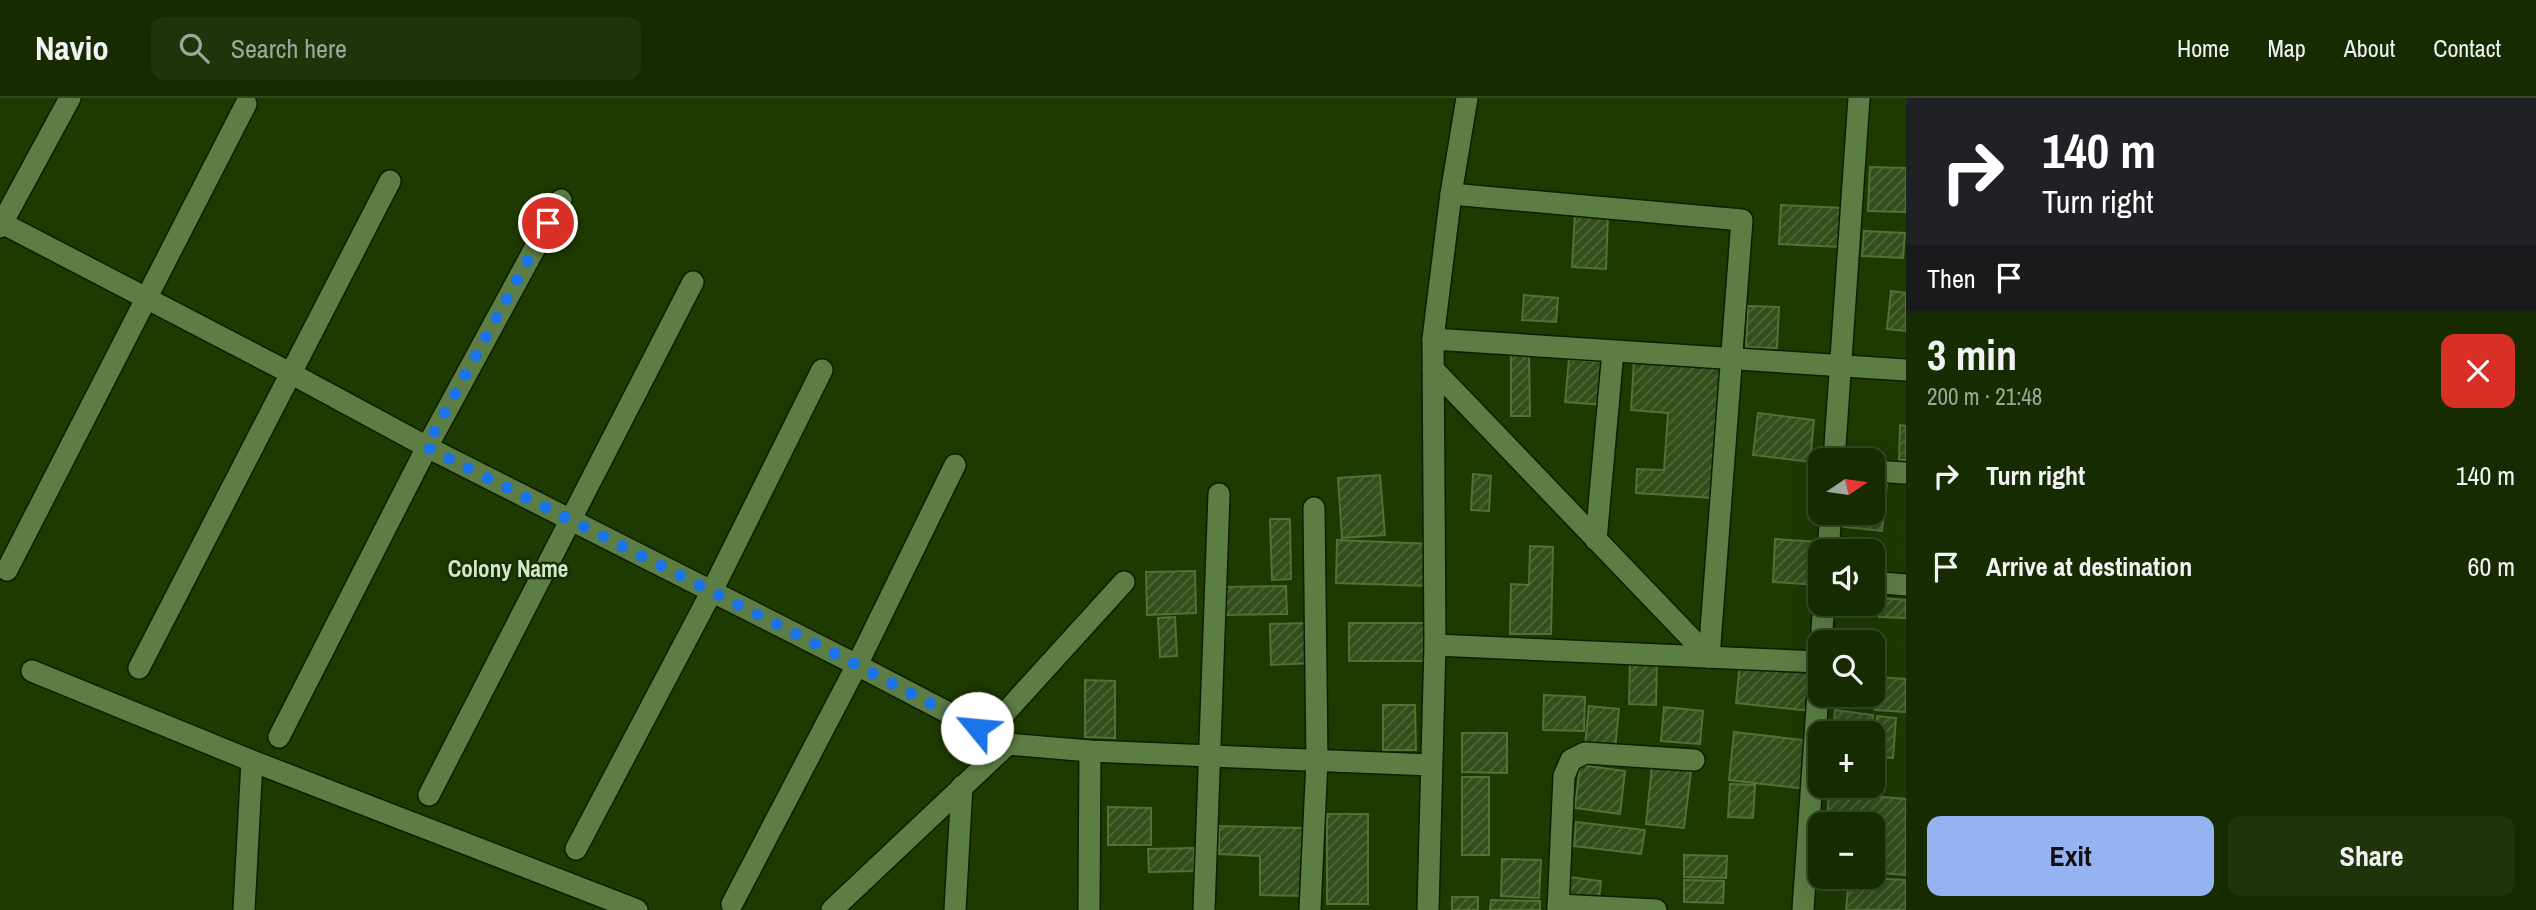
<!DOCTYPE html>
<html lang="en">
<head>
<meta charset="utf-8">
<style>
  :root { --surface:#162c00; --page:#1f340a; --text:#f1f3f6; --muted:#9ea799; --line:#354822; --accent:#95b2f1 }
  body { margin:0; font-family:"Archivo Narrow",sans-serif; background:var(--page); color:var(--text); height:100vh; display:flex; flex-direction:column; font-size:26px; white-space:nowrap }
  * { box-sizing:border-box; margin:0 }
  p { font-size:23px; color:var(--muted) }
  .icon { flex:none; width:38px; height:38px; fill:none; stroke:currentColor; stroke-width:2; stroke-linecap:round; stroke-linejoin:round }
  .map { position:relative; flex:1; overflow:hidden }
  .drawer { display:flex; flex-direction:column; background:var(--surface); width:630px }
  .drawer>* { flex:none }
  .guide { background:#202124; color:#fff; overflow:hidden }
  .needle { width:46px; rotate:77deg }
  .tools { position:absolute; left:1808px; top:350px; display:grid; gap:14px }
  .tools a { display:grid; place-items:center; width:77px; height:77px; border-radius:14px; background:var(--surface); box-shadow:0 7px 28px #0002,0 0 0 2px var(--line); font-size:35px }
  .pin { position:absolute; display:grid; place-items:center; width:60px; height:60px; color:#fff; margin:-30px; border:4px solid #fff; border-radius:50%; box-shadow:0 2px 7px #0007 }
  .me { position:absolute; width:77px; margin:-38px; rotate:298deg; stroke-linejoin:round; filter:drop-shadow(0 0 5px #0008) }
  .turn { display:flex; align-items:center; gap:24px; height:147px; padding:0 21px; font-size:32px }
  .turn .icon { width:91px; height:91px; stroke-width:2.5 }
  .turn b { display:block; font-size:49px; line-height:60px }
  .then { display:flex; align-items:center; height:66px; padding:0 21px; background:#0003; gap:14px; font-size:26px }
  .round { display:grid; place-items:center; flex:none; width:74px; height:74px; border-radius:14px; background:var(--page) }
  .head { display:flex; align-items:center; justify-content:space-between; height:119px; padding:0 21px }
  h1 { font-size:42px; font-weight:700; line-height:52px }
  .action { display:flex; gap:14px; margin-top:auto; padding:14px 21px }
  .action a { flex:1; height:80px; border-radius:14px; background:var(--accent); color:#111; font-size:28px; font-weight:700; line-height:80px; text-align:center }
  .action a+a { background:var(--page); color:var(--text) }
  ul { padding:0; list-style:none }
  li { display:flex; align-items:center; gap:21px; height:91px; padding:0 21px }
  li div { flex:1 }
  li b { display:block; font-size:26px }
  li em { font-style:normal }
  header { display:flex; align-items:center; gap:42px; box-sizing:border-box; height:98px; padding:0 35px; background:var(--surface); border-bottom:2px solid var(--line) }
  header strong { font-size:33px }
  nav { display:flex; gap:38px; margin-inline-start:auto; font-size:24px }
  .search { width:490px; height:63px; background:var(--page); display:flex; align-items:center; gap:18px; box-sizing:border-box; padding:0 24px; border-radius:14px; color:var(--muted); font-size:26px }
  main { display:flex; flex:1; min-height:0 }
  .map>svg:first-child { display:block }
</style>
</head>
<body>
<header>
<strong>Navio</strong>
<div class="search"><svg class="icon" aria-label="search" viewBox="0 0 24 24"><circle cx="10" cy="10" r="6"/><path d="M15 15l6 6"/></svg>Search here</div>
<nav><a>Home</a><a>Map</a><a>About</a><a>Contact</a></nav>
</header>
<main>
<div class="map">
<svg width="1906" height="812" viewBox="0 0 1906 812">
  <defs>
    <pattern id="building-hatch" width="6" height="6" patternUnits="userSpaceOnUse" patternTransform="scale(1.75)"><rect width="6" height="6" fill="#324f1a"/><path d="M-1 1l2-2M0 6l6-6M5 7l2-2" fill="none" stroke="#4f683a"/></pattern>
  </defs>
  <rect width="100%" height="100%" fill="#1d3a00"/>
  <g fill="url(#building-hatch)" stroke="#517139" stroke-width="2">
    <path d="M1870,69L1906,70V114L1868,113Z"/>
    <path d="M1781,107L1843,110L1840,149L1779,146Z"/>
    <path d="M1575,115L1608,117L1606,171L1572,169Z"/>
    <path d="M1864,133L1905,135L1903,160L1862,158Z"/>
    <path d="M1891,193L1906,195V233L1887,231Z"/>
    <path d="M1524,197L1558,200L1556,224L1522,222Z"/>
    <path d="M1748,208L1779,209L1777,250L1746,249Z"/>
    <path d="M1511,254H1529L1530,318H1511Z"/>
    <path d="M1569,261L1606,264L1603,307L1565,304Z"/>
    <path d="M1634,262L1720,268L1712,400L1636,395L1637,371L1664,372L1668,315L1631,312Z"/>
    <path d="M1758,315L1814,322L1810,364L1753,357Z"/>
    <path d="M1900,327L1906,328V362H1899Z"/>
    <path d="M1473,376L1491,378L1489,413L1471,412Z"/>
    <path d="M1380,377L1385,437L1342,440L1338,380Z"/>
    <path d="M1872,384L1887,385L1882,433L1837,428L1838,415H1872Z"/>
    <path d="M1270,421H1290L1291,481L1272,482Z"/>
    <path d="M1775,441L1819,444L1816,487L1773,484Z"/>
    <path d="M1337,442L1432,446L1430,488L1336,485Z"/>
    <path d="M1530,448L1553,449L1551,536H1510L1511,486L1529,487Z"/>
    <path d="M1195,473L1196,515L1147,517L1146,474Z"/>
    <path d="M1286,488L1287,516L1226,517L1225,489Z"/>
    <path d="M1881,500L1906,502V520L1879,519Z"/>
    <path d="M1175,519L1177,558L1160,559L1158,520Z"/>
    <path d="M1309,525L1311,565L1271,567L1270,526Z"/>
    <rect x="1349" y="525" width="76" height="38"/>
    <path d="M1630,561H1657L1656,607L1629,606Z"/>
    <path d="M1740,564L1815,572L1811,613L1736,605Z"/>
    <path d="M1877,579L1906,581V614L1875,612Z"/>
    <path d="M1085,582L1115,583V640L1085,639Z"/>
    <path d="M1544,597L1585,599L1584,633L1543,632Z"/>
    <path d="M1383,607H1415L1416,652H1383Z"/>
    <path d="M1589,608L1619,611L1615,651L1585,648Z"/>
    <path d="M1664,609L1703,613L1700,646L1661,643Z"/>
    <path d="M1835,612L1873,617L1871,635L1833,633Z"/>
    <path d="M1877,618L1896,620L1893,660L1874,658Z"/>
    <path d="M1734,634L1811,643L1806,691L1729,682Z"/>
    <path d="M1462,635H1507V675L1462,674Z"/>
    <path d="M1580,667L1625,673L1620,716L1575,710Z"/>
    <path d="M1652,668L1691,673L1684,730L1646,726Z"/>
    <rect x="1462" y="679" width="27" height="78"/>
    <path d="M1730,686L1755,687L1753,720L1728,719Z"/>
    <path d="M1829,694L1906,701V777L1872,774V726H1827Z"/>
    <path d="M1108,709L1151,710V747H1108Z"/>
    <rect x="1327" y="716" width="41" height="90"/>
    <path d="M1576,724L1645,732L1641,756L1574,748Z"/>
    <path d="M1219,728L1305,730L1303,798L1260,797V758L1219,756Z"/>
    <path d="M1194,750V773L1149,774L1148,751Z"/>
    <path d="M1684,757L1727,758L1726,780L1684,779Z"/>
    <path d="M1502,761L1541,762L1539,800L1501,798Z"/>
    <path d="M1569,779L1601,783L1599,801L1567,797Z"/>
    <path d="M1849,779L1906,782V812H1846Z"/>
    <path d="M1684,782L1724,783L1723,805L1684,804Z"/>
    <rect x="1452" y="799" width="26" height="13"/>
    <path d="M1491,802L1540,803V812H1490Z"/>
  </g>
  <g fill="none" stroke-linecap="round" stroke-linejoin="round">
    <defs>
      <g id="minor">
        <path d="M1451,96L1742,122L1709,559"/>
        <path d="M2,125L292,276L427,349L857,567L1008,646"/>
        <path d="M0,129L70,0"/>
        <path d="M1433,241L1906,272"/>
        <path d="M1433,271L1709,559"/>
        <path d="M1834,362L1859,0"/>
        <path d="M1872,373L1906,375"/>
        <path d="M1596,442L1613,253"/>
        <path d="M1828,453L1831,415"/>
        <path d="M7,472L246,6"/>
        <path d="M1872,484L1906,487"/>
        <path d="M1821,544L1824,506"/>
        <path d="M1435,547L1820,564"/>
        <path d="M139,570L390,83"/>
        <path d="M32,573L252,663L637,812"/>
        <path d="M279,639L427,349L561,102"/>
        <path d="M993,639L1005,615L1124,484"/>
        <path d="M429,697L693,184"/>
        <path d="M576,751L712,493L822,272"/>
        <path d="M732,806L857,567L955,367"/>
        <path d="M1558,807L1656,812"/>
        <path d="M244,812L252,663"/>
        <path d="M832,812L1008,646L1090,653L1431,667"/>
        <path d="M955,812L962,688"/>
        <path d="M1089,812L1090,653"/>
        <path d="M1204,812L1219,396"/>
        <path d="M1310,812L1317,662L1314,410"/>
        <path d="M1428,812L1435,547L1433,241L1451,96L1467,0"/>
        <path d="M1558,812L1564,678L1571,662L1585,655L1694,662"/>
        <path d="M1803,812L1820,566"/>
      </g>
    </defs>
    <use href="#minor" stroke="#0e1e02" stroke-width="24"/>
    <use href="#minor" stroke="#5c7d44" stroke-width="21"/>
  </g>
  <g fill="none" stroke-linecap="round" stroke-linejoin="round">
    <path stroke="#1a73e8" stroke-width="12" stroke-dasharray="0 21.6" d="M548,125L426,349L857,567L977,630"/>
  </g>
  <g text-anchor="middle" stroke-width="5" stroke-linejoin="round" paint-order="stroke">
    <g font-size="23" font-weight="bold" fill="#d4e7c9" stroke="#182e03">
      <text x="508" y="479">Colony Name</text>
    </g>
  </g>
</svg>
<div class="tools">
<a><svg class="needle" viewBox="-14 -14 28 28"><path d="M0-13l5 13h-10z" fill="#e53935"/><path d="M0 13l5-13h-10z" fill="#9ea799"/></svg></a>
<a><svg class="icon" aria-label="sound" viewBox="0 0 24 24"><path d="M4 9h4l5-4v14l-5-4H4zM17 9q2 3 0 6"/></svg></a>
<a><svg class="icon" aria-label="search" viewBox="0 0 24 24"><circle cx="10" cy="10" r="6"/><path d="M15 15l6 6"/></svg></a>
<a>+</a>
<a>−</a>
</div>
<div class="pin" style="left:548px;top:125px;background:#d93025"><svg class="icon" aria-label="arrive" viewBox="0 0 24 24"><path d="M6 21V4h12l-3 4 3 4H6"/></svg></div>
<svg class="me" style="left:977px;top:630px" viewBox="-20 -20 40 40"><circle r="19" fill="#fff"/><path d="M0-13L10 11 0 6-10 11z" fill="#1a73e8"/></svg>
</div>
<section class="drawer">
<div class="guide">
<div class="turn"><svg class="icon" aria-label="right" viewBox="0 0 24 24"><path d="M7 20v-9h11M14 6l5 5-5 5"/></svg><div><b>140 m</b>Turn right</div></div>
<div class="then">Then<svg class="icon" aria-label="arrive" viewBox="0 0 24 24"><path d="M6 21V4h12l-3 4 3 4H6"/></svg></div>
</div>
<div class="head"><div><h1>3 min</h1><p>200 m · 21:48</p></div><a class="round" style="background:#d93025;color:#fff"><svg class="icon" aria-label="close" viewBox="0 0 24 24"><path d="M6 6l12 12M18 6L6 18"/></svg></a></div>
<ul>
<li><svg class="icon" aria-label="right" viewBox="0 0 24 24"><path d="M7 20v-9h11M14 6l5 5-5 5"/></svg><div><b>Turn right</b></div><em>140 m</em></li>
<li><svg class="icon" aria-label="arrive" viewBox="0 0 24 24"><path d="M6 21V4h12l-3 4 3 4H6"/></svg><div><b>Arrive at destination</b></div><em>60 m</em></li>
</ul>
<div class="action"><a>Exit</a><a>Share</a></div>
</section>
</main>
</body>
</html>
